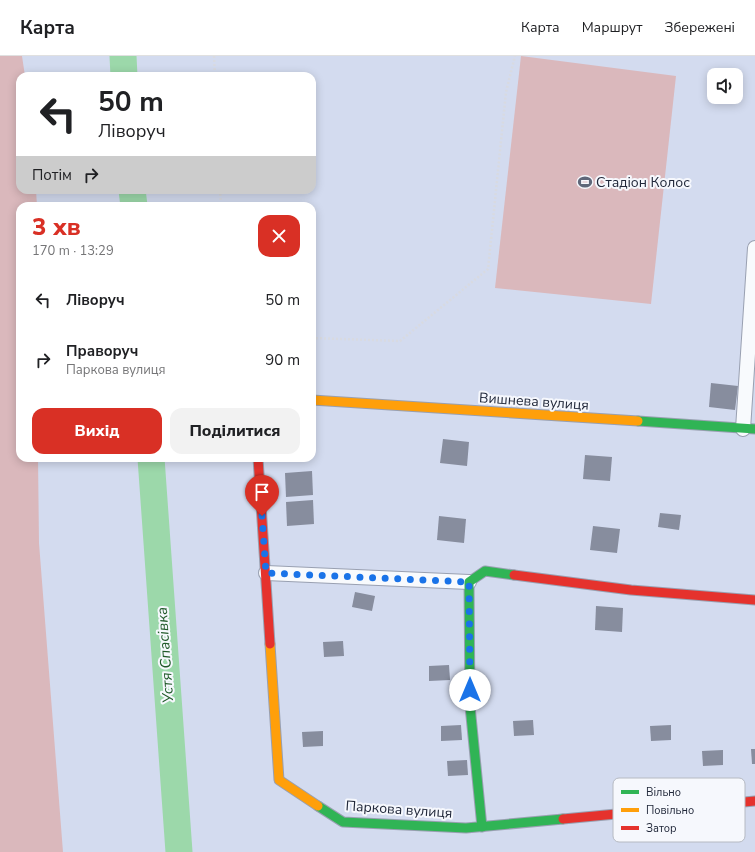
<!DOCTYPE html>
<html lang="uk">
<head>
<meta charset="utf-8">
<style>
  :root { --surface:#fff; --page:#f2f2f2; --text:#202124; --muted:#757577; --line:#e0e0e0; --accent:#d93025 }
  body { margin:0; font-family:"Nunito Sans",sans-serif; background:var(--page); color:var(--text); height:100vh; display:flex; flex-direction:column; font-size:15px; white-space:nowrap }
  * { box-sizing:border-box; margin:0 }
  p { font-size:13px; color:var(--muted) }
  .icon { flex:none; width:22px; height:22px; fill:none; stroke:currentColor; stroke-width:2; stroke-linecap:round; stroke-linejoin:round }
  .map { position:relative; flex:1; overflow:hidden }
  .panel { position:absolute; left:16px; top:146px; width:300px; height:260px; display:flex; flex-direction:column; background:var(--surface); border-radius:12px; box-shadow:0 2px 10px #0003 }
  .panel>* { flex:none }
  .guide { position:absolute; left:16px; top:16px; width:300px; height:122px; border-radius:12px; box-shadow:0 2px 10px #0003; background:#fff; color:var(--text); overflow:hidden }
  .fabs { position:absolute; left:707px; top:12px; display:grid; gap:8px }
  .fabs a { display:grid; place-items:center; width:36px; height:36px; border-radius:8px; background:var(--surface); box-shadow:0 2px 10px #0003; font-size:20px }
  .pin { position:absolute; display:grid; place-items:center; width:34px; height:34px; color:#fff; margin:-41px -17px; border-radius:50% 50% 50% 0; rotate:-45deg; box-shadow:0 0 4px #0007 }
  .pin .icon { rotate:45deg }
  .me { position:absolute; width:44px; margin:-22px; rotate:0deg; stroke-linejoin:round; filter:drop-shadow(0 0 3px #0008) }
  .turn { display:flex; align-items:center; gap:14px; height:84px; padding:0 16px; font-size:18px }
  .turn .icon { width:52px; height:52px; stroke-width:2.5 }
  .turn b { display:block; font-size:28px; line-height:34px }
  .then { display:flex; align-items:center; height:38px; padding:0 16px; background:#0003; gap:8px; font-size:15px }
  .round { display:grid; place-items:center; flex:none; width:42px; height:42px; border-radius:12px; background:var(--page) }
  .summary { display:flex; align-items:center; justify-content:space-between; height:68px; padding:0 16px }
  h1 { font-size:24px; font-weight:800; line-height:30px; color:var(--accent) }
  .button { display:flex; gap:8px; margin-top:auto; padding:8px 16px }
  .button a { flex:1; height:46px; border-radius:12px; background:var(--accent); color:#fff; font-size:16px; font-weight:800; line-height:46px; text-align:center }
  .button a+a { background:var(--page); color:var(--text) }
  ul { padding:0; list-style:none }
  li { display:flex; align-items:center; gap:12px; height:60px; padding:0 16px }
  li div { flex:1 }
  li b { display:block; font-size:15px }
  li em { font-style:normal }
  header { display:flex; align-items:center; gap:24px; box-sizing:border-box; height:56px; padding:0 20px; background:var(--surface); border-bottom:1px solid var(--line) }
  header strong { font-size:19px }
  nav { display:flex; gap:22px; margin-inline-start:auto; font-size:14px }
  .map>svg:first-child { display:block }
</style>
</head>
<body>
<header>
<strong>Карта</strong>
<nav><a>Карта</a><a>Маршрут</a><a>Збережені</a></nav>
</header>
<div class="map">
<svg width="755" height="796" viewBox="0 0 755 796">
  <rect width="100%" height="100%" fill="#d3dbef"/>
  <g fill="#dab8bc">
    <path d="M0,0H22L25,20H20V134H36L37,150H20V402H38L39,487L63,796H0Z"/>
    <path d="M521,0L676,20L651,248L495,232Z"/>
  </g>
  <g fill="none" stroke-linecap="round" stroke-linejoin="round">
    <g stroke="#9cd8aa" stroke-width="27">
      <path d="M123,0L124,20"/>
      <path d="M132,134L134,150"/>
      <path d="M151,402L179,796"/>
    </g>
  </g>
  <g fill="#878d9e">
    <path d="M711,327L738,330L735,354L709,351Z"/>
    <path d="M443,383L469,386L467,410L440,407Z"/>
    <path d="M585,399L612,401L610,425L583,423Z"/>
    <path d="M312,415L313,439L286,441L285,417Z"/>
    <path d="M313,444L314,468L287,470L286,446Z"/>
    <path d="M660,457L681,459L679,474L658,471Z"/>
    <path d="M439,460L466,463L464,487L437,484Z"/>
    <path d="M593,470L620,473L617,497L590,494Z"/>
    <path d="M355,536L375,540L372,555L352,551Z"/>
    <path d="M596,550L623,552L622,576L595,574Z"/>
    <path d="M343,585L344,600L324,601L323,586Z"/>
    <path d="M449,609L450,624L429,625V610Z"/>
    <path d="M533,664L534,679L514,680L513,665Z"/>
    <path d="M461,669L462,684L441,685V670Z"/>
    <path d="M671,669V684L651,685L650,670Z"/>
    <path d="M323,675V690L303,691L302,676Z"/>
    <path d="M751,693H755V708H752Z"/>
    <path d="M723,694V709L703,710L702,695Z"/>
    <path d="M467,704L468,719L448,720L447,705Z"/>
  </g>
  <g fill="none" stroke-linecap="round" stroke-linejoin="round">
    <defs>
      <g id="street">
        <path d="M743,373L755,192"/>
        <path d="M266,517L469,526"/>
      </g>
      <g id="fast">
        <path d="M638,365L755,373"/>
        <path d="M318,750L343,766L466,772L563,763"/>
        <path d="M482,771L470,650L469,526L485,515L514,519"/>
      </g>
      <g id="slow">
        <path d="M312,344L638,365"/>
        <path d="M270,588L279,724L318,750"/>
      </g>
      <g id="jam">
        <path d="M258,402L270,588"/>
        <path d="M514,519L631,534L755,544"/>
        <path d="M563,763L755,745"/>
      </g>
    </defs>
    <use href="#street" stroke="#99a0b1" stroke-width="16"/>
    <use href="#fast" stroke="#99a0b1" stroke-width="11"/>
    <use href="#slow" stroke="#99a0b1" stroke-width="11"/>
    <use href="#jam" stroke="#99a0b1" stroke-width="11"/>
    <g stroke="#d8dae1" stroke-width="2.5" stroke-dasharray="2 2" stroke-linecap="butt">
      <path d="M214,0L215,20"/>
      <path d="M220,134L221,150"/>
      <path d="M312,282L400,285L488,213L506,36L515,0"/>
    </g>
    <use href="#street" stroke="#f8fafd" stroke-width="14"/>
    <use href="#fast" stroke="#30b455" stroke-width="9"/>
    <use href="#slow" stroke="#ff9f0a" stroke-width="9"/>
    <use href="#jam" stroke="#e5322d" stroke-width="9"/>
  </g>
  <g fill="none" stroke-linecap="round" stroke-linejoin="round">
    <path stroke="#1a73e8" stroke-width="7" stroke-dasharray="0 12.6" d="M262,460L266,517L469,526L470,634"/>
  </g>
  <defs>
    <symbol id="stadium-bare" viewBox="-9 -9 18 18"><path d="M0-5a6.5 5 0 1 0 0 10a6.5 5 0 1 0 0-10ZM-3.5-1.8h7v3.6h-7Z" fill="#5f6779" stroke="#f6f8fd" stroke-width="2.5" paint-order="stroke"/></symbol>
  </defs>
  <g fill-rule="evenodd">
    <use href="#stadium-bare" x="575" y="116" width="20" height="20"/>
  </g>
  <g text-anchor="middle" stroke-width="4" stroke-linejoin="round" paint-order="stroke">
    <g font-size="14" fill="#21283a" stroke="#f6f8fd" text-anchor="start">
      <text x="596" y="131">Стадіон Колос</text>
    </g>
    <g font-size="14" fill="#21283a" stroke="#f6f8fd">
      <text transform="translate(534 345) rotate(4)" y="5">Вишнева вулиця</text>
      <text transform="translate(399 753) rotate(4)" y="5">Паркова вулиця</text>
    </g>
    <g font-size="15" font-style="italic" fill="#205929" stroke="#f6f8fd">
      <text transform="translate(165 599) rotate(-94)" y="5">Устя Спасівка</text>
    </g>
  </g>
  <rect x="613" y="722" width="132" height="64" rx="6" fill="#f6f8fd" stroke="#b6bac2" stroke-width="1"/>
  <rect x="621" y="734" width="18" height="4" fill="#30b455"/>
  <rect x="621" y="752" width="18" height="4" fill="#ff9f0a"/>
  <rect x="621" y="770" width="18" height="4" fill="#e5322d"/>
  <g font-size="11" fill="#21283a">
    <text x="646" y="740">Вільно</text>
    <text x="646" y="758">Повільно</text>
    <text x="646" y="776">Затор</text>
  </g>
</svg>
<div class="fabs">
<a><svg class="icon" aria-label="sound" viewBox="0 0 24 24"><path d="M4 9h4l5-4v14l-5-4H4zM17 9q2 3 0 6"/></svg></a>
</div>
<div class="pin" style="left:262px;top:460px;background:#d93025"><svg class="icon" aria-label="arrive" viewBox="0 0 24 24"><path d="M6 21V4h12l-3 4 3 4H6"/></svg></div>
<svg class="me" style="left:470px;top:634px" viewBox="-20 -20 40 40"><circle r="19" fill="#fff"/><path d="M0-13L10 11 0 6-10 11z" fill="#1a73e8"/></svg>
<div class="guide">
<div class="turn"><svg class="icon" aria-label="left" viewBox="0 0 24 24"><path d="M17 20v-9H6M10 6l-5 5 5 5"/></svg><div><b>50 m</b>Ліворуч</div></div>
<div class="then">Потім<svg class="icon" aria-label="right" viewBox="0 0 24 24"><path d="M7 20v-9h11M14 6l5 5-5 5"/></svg></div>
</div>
<section class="panel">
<div class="summary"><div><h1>3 хв</h1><p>170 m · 13:29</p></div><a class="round" style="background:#d93025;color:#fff"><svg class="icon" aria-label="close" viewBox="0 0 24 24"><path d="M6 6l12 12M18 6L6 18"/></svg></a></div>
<ul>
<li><svg class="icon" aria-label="left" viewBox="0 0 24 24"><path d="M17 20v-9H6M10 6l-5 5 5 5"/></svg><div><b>Ліворуч</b></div><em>50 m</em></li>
<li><svg class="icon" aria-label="right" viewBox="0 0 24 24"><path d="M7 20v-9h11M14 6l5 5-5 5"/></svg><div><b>Праворуч</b><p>Паркова вулиця</p></div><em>90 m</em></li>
</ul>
<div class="button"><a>Вихід</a><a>Поділитися</a></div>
</section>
</div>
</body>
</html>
